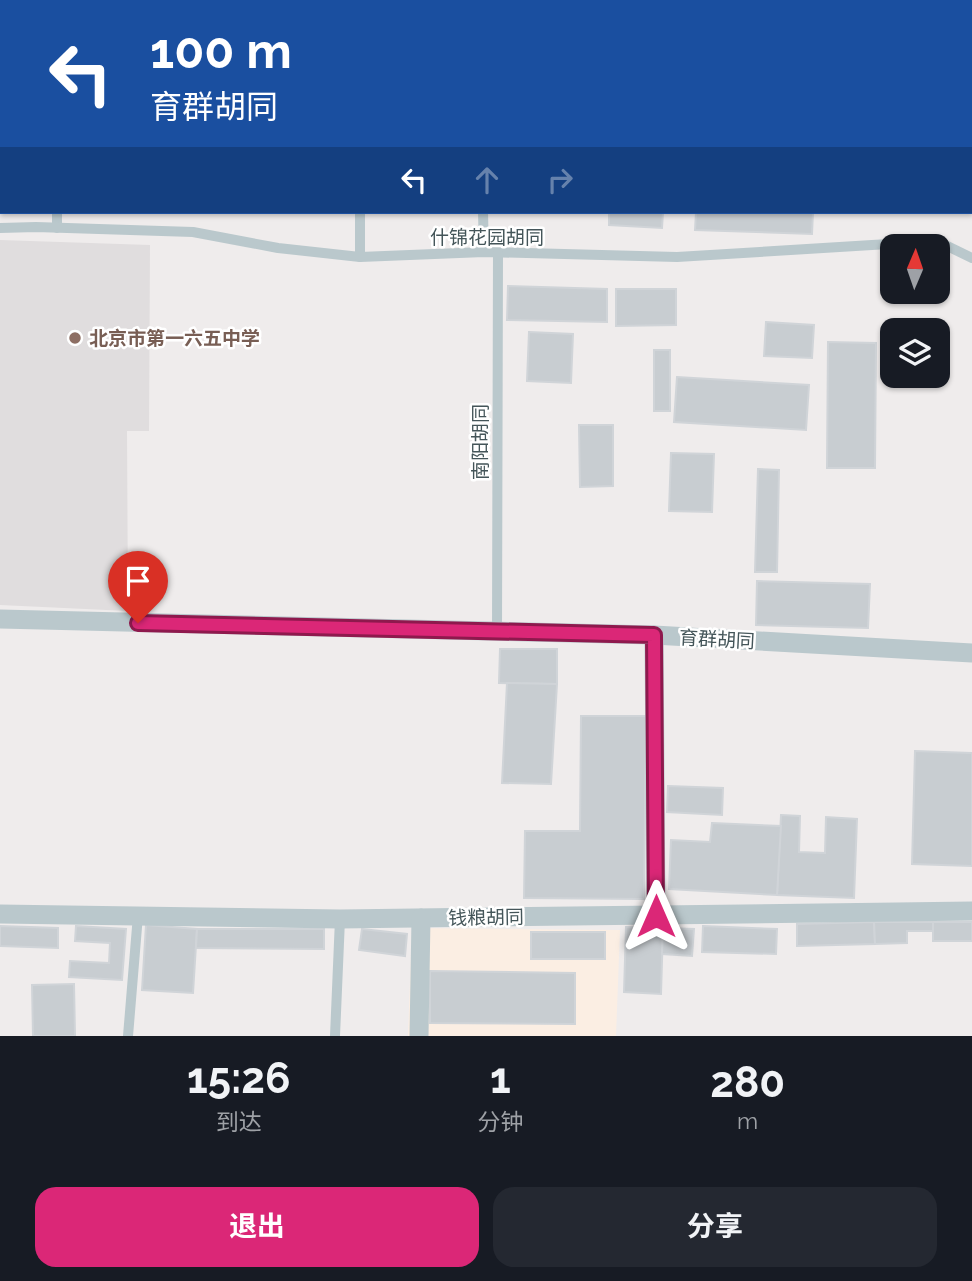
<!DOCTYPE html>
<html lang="zh">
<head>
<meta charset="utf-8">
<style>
  :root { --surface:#171b24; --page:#242831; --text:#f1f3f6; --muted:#9ea1a6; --accent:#db2777 }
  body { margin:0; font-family:Raleway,"Noto Sans SC",sans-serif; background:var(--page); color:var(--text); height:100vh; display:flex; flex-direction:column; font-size:26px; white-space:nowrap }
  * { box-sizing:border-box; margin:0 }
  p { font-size:23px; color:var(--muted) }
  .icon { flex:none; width:38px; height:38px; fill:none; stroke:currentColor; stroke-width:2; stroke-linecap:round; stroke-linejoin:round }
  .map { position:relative; height:1036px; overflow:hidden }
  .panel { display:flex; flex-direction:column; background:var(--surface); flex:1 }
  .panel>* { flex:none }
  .guide { position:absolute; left:0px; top:0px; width:973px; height:214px; box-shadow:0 2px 5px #0004; background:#1a4fa0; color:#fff; overflow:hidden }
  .needle { width:46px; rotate:2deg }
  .tools { position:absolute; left:880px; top:234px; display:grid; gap:14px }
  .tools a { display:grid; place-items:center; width:70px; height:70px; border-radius:14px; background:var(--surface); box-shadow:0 2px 5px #0004; font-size:35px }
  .pin { position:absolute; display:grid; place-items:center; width:60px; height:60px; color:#fff; margin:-72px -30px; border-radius:50% 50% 50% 0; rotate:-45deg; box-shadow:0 0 7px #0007 }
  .pin .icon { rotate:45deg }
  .me { position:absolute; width:77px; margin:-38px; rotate:0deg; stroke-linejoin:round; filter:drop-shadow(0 0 5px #0008) }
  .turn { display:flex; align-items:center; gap:24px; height:147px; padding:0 35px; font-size:32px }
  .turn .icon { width:91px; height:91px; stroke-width:2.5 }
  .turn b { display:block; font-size:49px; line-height:60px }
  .lanes { display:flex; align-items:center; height:66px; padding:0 35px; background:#0003; justify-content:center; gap:35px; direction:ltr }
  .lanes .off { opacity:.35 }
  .eta { display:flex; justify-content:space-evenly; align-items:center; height:119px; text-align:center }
  .eta b { font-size:42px; font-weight:700; line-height:49px }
  .primary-button { display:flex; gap:14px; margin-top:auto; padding:14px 35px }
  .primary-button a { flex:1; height:80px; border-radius:21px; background:var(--accent); color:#fff; font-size:28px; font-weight:700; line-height:80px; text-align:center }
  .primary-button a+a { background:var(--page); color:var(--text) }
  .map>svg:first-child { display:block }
</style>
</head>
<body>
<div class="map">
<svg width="972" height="1036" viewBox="0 0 972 1036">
  <rect width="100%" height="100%" fill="#efecec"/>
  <path fill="#fbeee3" d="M412,928L620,930L616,1036H408Z"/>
  <path fill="#e0ddde" d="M0,240L150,245L149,431H127L128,611L0,605Z"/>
  <g fill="#c8cdd1" stroke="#d0d4d8" stroke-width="2">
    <path d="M609,212H663L662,228L609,225Z"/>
    <path d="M696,212H813L812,234L695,230Z"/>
    <path d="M508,286L607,289V322L507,320Z"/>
    <path d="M616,289H676V325L616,326Z"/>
    <path d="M766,322L814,325L812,358L764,356Z"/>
    <path d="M529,332L573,334L571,383L527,381Z"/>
    <path d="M828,342L876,343L875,468H827Z"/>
    <rect x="654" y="350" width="16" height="61"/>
    <path d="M677,377L809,385L806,430L674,422Z"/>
    <path d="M579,425H613V486L580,487Z"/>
    <path d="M671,453L714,454L712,512L669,511Z"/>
    <path d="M758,469L779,470L777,572H755Z"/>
    <path d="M757,581L870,584L868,628L756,625Z"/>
    <path d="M500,649H557V684L499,683Z"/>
    <path d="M507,683L557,684L551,784L502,783Z"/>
    <path d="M581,716H646L644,899L524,898L525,831H580Z"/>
    <path d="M915,751L972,753V866L912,864Z"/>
    <path d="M668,786L723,788L722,815L667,812Z"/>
    <path d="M781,815L800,816L799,852L825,853L826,817L857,819L854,898L777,895Z"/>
    <path d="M712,823L781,826L777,895L669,889L671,840L710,842Z"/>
    <path d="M874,922L875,944L797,946V924Z"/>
    <path d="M874,922H933V931H907V943L875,944Z"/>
    <rect x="933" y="922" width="39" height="19"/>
    <path d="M146,925L197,929L193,993L142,990Z"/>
    <path d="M0,926L58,928V948L0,946Z"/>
    <path d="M76,926L126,929L122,980L69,977L70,961L109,963L110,943L75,941Z"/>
    <path d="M703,926L777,929L776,954L702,952Z"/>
    <path d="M626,927L663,928L661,994L624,992Z"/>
    <path d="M663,928L694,929L692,956L662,954Z"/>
    <path d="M197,929H324V949L196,948Z"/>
    <path d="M362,929L407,934L405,956L359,950Z"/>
    <rect x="531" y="932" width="74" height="27"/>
    <path d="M430,971L575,973V1024L430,1023Z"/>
    <path d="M74,984L75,1036H33L32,985Z"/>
  </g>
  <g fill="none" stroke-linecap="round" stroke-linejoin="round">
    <g stroke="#bac8cc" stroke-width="10">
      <path d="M477,0L478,2"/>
      <path d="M60,2V0"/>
      <path d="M0,63H2"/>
      <path d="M57,212V228"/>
      <path d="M483,212L484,252"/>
      <path d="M0,228L36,227L193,232L278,248L360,257L484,252L677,257L937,241L972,258"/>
      <path d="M360,257V212"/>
      <path d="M497,632L498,253"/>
      <path d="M128,1036L138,915"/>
      <path d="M335,1036L340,919"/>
    </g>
    <g stroke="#bac8cc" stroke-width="19">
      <path d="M0,619L654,635L972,653"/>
      <path d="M654,635L656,916"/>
      <path d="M0,914L340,919L972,911"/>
      <path d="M419,1036L421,918"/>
    </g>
  </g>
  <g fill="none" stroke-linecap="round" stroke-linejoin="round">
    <defs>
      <path id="route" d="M138,623L654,635L656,916"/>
    </defs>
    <use href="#route" stroke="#8e194d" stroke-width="18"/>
    <use href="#route" stroke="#db2777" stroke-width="12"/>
  </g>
  <circle fill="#8d6e63" stroke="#fff" stroke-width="2.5" cx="75" cy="338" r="7"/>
  <g text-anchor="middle" stroke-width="5" stroke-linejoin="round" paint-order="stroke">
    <g font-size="19" fill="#445559" stroke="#fff">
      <text x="487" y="244">什锦花园胡同</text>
      <text transform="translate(480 442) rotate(-90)" y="7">南阳胡同</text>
      <text transform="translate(717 639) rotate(3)" y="7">育群胡同</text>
      <text transform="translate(486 917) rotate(-1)" y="7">钱粮胡同</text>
    </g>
    <g font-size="19" font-weight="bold" fill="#785e54" stroke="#fff" text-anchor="start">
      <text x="89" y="345">北京市第一六五中学</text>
    </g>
  </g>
</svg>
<div class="tools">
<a><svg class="needle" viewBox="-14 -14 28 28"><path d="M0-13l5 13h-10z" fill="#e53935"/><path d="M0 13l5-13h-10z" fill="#9ea1a6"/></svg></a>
<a><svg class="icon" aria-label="layers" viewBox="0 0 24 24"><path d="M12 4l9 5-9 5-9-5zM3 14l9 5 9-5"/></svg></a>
</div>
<div class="pin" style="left:138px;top:623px;background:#d93025"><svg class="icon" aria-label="arrive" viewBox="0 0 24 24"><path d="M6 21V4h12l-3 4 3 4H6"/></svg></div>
<svg class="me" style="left:656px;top:916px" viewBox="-20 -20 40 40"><path d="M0-17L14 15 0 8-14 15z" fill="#db2777" stroke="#fff" stroke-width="4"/></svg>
<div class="guide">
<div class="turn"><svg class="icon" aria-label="left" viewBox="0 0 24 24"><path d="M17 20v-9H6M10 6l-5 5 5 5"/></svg><div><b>100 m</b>育群胡同</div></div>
<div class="lanes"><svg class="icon" aria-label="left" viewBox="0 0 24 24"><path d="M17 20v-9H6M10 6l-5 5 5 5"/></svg><svg class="icon off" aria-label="ahead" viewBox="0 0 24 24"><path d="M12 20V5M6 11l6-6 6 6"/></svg><svg class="icon off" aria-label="right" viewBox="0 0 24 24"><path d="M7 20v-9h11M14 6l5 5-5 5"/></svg></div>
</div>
</div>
<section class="panel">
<div class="eta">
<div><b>15:26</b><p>到达</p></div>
<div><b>1</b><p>分钟</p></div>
<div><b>280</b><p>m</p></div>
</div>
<div class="primary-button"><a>退出</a><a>分享</a></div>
</section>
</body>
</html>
